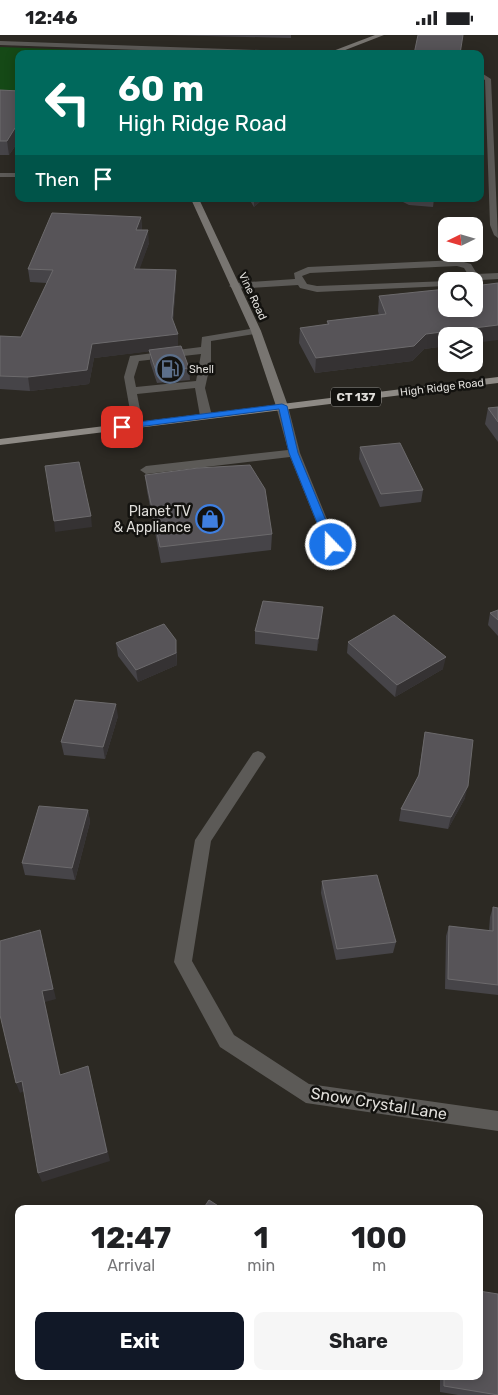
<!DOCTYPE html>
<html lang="en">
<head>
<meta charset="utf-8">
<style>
  :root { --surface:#fff; --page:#f6f6f6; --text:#202124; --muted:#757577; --accent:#111827 }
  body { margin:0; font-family:Rubik,sans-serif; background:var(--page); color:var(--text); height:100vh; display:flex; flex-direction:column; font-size:19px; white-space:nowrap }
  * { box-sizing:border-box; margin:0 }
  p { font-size:16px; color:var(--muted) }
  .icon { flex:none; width:28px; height:28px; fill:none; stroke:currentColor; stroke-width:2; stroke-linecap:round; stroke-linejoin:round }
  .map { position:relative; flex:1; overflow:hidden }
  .side { position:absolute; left:15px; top:1170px; width:468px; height:175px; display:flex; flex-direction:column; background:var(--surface); border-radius:10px; box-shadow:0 2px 12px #0003 }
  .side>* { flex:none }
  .banner { position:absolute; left:15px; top:15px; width:469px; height:152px; border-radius:10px; box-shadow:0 2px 12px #0003; background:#00695c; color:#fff; overflow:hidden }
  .needle { width:32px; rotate:265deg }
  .tools { position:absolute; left:438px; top:182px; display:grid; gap:10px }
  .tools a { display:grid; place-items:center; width:45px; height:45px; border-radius:10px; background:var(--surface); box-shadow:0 2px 12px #0003; font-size:25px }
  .pin { position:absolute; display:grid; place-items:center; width:42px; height:42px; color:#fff; margin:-21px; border-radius:10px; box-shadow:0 2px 8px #0006 }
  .me { position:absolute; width:55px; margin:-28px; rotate:338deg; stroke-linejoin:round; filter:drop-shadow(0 0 4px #0008) }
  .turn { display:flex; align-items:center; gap:18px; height:105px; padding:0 20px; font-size:22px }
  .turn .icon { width:65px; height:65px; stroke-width:2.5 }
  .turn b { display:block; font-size:35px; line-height:42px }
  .then { display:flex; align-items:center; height:48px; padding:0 20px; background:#0003; gap:10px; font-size:19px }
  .eta { display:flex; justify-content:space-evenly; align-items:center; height:85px; text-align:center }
  .eta b { font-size:30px; font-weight:700; line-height:35px }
  .cta { display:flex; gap:10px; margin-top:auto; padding:10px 20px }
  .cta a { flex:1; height:58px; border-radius:10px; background:var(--accent); color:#fff; font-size:20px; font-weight:700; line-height:58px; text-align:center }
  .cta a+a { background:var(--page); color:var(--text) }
  .status { display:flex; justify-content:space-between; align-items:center; height:35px; padding:0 25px; background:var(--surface); direction:ltr }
  .status svg { height:14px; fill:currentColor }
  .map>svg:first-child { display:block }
</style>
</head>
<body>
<div class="status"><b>12:46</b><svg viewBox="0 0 49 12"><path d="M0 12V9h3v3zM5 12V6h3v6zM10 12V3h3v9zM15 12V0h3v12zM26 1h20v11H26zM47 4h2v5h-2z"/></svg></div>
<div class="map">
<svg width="498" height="1360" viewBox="0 0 498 1360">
  <rect width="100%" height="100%" fill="#2c2923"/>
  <path fill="#154916" d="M0,12L183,19H19V67H0Z"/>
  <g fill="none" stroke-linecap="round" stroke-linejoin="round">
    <g fill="#5c5a57" fill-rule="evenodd">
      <rect x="0" y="138" width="19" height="4"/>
      <path d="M457,225L471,229L477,239L498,238V244L464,246L469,241L464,233L457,231L310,238L302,241L307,249L317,251L449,246H446V251L317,257L300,253L298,250L234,254L229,251L234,248L295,244L294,238L308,232Z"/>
      <path d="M256,293L261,296L260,298L211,306V326L205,353L212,381L210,383H202L200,381L195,353L137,359L143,390L137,393L133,392L124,342L130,321L201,312L202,302ZM201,319L196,346L136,352L134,342L139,326Z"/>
      <path d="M282,368L288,371L300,418L337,509L336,512H326L325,509L290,422L146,439L140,435L146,431L288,415L276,371Z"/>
    </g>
    <g fill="#5c5a57" fill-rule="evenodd">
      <path d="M0,6L315,17L318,19H252L0,10Z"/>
      <path d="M335,16L344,18L345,19H332Z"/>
      <path d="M480,37L491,44L498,203L494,200L490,190L485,45L480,42Z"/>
      <path d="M258,716L263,718L266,722L211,806L192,926L234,1000L309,1049L498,1076V1096L306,1068L220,1012L174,927L195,805L253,718Z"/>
    </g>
    <g fill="#787571" fill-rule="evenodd">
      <path d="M375,0H384L335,19H325Z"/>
      <path d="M191,164H199L261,296L288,371L286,373H278L276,371L251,296Z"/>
    </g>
    <path fill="#8e8a85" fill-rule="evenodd" d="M498,342V348L0,410V404Z"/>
  </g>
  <g fill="#464448">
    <path d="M167,0H291V3Z"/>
    <path d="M0,55L19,56V107H18L9,120H0Z"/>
    <path d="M249,164H263L254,172Z"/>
    <path d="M397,164H434L433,172L409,170Z"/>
    <path d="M141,182L142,195L149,208L139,234L176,235V248L173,287L178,312L189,333L190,345L157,348L150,327V316L94,323L89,349L30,356L0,354V301L21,302L47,248L30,247L28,234Z"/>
    <path d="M379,261L446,301V311L424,314L412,326L315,338L299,308L300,293L327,290V286L379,280L378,276Z"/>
    <path d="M498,372V407L485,389L488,373Z"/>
    <path d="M360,412L423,455L421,467L380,472L359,424Z"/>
    <path d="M145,440L272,499L271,515L161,528L147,456Z"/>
    <path d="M498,575V601L488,590L490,578Z"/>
    <path d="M322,585L317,616L255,609V596Z"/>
    <path d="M348,607L443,634L395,662L347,618Z"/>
    <path d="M116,608L177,617V630L138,647L118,621Z"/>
    <path d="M118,681L105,724L64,720L61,707Z"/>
    <path d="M425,697L465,763L448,794L399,786L401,774L418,742Z"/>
    <path d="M88,775L90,787L75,845L25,840L22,828Z"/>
    <path d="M322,846L396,907L393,918L336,925L321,858Z"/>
    <path d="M493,872L498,873V960L445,954L446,901L449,891L489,896L490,882Z"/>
    <path d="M440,1341H479L498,1360H458L440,1357Z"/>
  </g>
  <g fill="#353233">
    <path d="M15,93L18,107L9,120L7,106Z"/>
    <path d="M254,164H263L254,172Z"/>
    <path d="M141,182L142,195H136Z"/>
    <path d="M148,195L149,208L135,247L134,234Z"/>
    <path d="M176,235V248L172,296V283Z"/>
    <path d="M498,290V305L474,308V301H446V311L424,314L412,326L315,338L316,323L426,299Z"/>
    <path d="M178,299V313L94,323L89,349L30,356L28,342L92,309Z"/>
    <path d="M91,481L92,492L55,497L54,486Z"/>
    <path d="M323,572L322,585L317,616L318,604Z"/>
    <path d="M176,605L177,630L138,647L136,635Z"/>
    <path d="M446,622L443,634L395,662L397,650Z"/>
    <path d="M116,669L118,681L105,724L103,712Z"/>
    <path d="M468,751L465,763L448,794L451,782Z"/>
    <path d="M88,775L90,787L75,845L72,833Z"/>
    <path d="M40,895L56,964L45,967L63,1050L60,1040L42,956Z"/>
    <path d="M88,1031L110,1126L42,1147L38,1138Z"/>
    <path d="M22,1046L26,1055L20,1058L16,1048Z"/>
  </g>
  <g fill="#575458" stroke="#6c6a6c">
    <path d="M418,0H463L460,19H414Z"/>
    <path d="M0,55L19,56V93H15L7,106H0Z"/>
    <path d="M52,178L141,182L136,195H148L134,234L176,235L172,283L178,299L92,309L87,335L28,342L0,341V301L21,302L53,235L28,234Z"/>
    <path d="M498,248V290L426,299L414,311L316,323L300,293L329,289L327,286L386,279L379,261L446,254V274H474V251Z"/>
    <path d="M181,311L189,333L156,336L149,315Z"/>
    <path d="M498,372V387L488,373Z"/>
    <path d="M400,408L423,455L381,459L360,412Z"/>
    <path d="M79,427L91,481L54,486L45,431Z"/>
    <path d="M250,430L265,454L272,499L160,512L145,440L198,433Z"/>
    <path d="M263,566L323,572L318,604L255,596Z"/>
    <path d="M498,575V585L490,578Z"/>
    <path d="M394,580L446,622L397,650L348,607Z"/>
    <path d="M164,589L176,605V618L136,635L116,608Z"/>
    <path d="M75,665L116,669L103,712L61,707Z"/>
    <path d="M425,697L473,705L468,751L451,782L401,774L419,740Z"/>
    <path d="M39,771L88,775L72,833L22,828Z"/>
    <path d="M377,840L396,907L337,914L322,846Z"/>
    <path d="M493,872L498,873V950L448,944L449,891L493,896Z"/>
    <path d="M40,895L53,954L42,956L60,1040L88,1031L107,1117L38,1138L22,1046L16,1048L0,980V906Z"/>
    <path d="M209,1165L223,1174H203Z"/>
    <path d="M479,1256L498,1259V1360L444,1351V1341H479Z"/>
  </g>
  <path fill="#1a73e8" stroke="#114b97" d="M282,369L287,371L298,418L336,510L334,512L326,510L289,418L279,374L122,394L117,392L122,389Z"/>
  <defs>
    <symbol id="fuel-ring" viewBox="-11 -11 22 22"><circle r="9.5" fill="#13120f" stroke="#5c6f8a" stroke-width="1.5"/><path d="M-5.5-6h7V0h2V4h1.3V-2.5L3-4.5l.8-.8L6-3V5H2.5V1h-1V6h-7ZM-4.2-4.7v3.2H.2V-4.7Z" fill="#5c6f8a"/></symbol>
    <symbol id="shop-ring" viewBox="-11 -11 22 22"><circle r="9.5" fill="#13120f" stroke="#3f7fe0" stroke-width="1.5"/><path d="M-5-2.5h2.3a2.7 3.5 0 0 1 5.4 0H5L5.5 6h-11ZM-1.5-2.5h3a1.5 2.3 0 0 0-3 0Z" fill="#3f7fe0"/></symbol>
  </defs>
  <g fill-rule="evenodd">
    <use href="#fuel-ring" x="154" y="318" width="32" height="32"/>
    <use href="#shop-ring" x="194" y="468" width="32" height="32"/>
  </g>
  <g text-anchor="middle" stroke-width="5" stroke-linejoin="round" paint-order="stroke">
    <g font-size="11" fill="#dfddd9" stroke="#13120f">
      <text transform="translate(253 261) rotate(65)" y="4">Vine Road</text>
      <text transform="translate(442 352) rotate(-7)" y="4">High Ridge Road</text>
    </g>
    <g font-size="11" fill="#dfddd9" stroke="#13120f" text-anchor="start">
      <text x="189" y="338">Shell</text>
    </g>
    <rect fill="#13120f" stroke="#a2a09c" stroke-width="1" x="331" y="352.5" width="50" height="19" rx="4"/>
    <g font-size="12" font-weight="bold" fill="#dfddd9">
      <text x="356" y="366">CT 137</text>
    </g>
    <g font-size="14" fill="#dfddd9" stroke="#13120f" text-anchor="end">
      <text x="191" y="481">Planet TV<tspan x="191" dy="16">&amp; Appliance</tspan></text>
    </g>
    <g font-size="16" fill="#dfddd9" stroke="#13120f">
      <text transform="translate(379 1068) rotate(9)" y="6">Snow Crystal Lane</text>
    </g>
  </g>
</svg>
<div class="tools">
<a><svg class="needle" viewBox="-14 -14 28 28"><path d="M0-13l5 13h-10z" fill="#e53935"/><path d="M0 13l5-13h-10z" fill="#757577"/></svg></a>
<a><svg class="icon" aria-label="search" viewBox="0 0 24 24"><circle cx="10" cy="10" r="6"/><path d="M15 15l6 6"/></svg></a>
<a><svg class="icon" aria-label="layers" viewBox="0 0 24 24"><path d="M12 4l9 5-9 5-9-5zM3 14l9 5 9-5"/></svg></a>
</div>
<div class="pin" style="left:122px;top:392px;background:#d93025"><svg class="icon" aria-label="arrive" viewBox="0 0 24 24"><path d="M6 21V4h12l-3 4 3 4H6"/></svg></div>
<svg class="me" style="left:331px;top:510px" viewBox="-20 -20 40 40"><circle r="17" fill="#1a73e8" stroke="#fff" stroke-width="3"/><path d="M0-11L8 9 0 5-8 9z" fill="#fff"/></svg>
<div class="banner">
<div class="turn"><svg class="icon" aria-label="left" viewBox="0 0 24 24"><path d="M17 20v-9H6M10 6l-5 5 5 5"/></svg><div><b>60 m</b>High Ridge Road</div></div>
<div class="then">Then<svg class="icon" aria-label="arrive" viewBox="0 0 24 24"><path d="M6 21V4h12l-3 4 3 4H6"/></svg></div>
</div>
<section class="side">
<div class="eta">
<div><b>12:47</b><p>Arrival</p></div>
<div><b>1</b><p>min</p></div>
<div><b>100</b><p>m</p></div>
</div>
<div class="cta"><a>Exit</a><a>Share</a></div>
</section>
</div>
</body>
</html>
